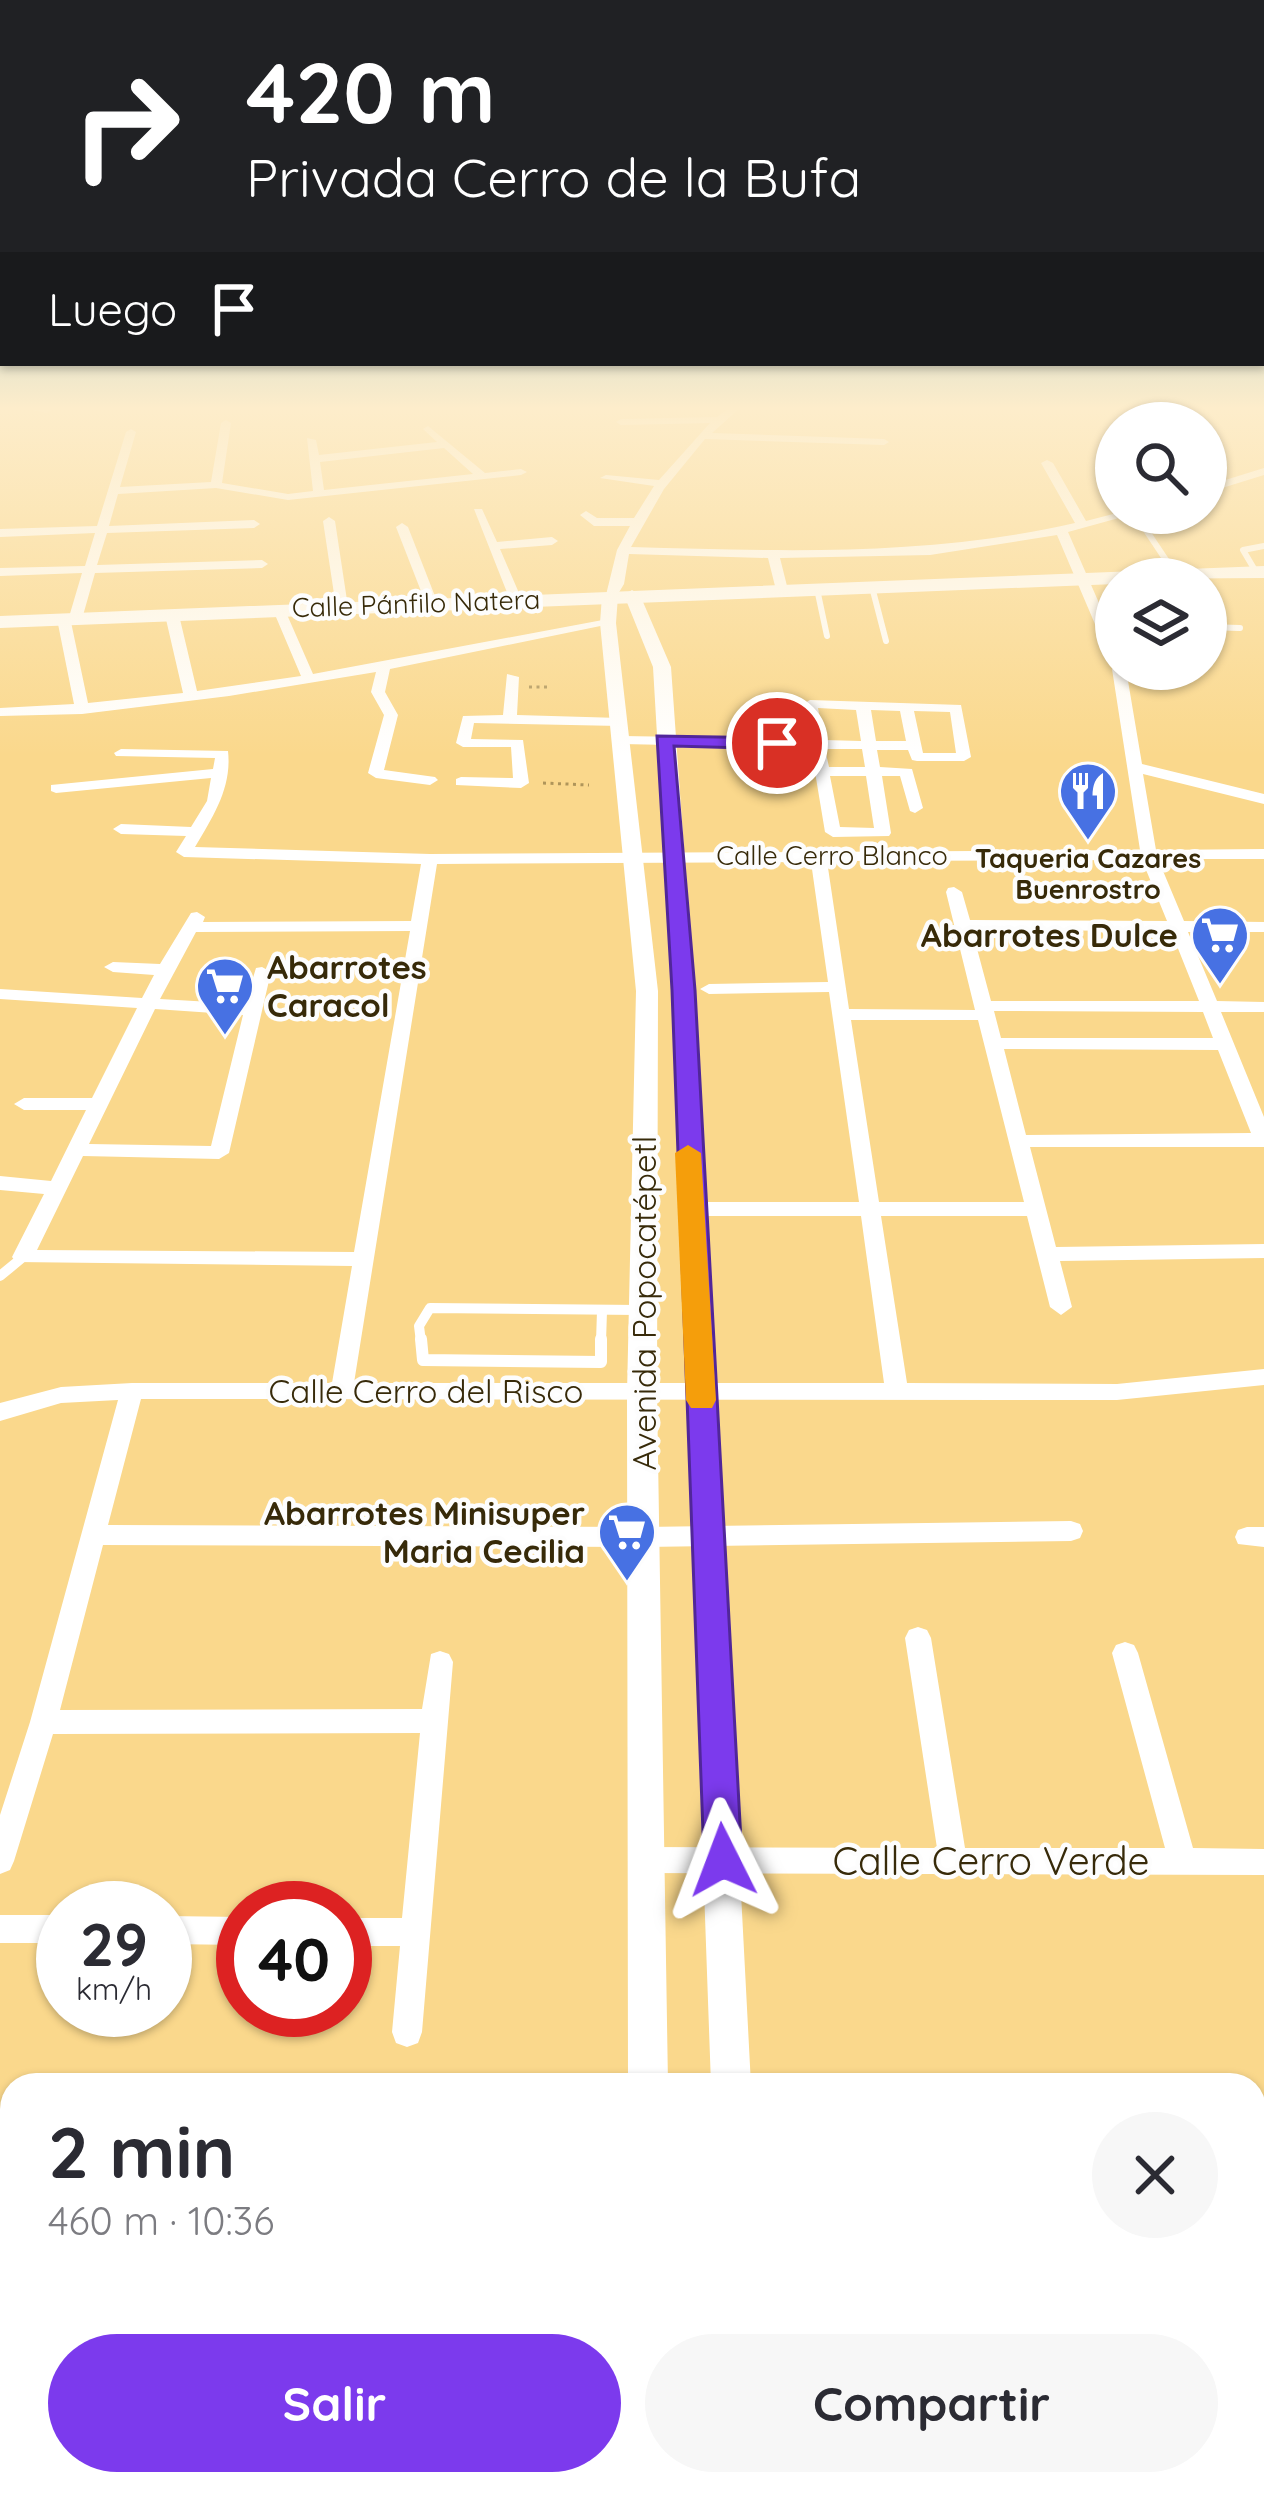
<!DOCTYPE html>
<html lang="es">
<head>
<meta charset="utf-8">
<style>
  :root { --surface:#fff; --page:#f7f7f7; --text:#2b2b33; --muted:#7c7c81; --accent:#7c3aed }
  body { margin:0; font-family:Quicksand,sans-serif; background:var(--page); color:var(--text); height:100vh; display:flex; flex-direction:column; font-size:45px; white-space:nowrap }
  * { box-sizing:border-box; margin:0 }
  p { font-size:39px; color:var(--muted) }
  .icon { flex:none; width:66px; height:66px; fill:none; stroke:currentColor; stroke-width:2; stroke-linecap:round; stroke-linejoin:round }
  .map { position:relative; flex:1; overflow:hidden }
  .panel { position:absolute; left:0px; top:2073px; width:1266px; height:423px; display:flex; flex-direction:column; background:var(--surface); border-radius:36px 36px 0 0; box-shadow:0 3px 9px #0004 }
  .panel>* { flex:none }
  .guide { position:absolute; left:0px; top:0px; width:1266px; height:366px; box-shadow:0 3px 9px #0004; background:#202124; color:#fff; overflow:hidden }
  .buttons { position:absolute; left:1095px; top:402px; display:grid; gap:24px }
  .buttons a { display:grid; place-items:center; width:132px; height:132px; border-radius:50%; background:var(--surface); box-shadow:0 3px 9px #0004; font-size:60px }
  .speed { position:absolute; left:36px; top:1881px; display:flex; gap:24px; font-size:60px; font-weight:700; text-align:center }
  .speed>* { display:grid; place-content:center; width:156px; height:156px; border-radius:50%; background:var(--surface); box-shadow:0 3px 9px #0004; line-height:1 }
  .speed small { font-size:30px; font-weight:400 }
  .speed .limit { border:18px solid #d22; background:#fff; color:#111 }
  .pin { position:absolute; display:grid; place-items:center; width:102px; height:102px; color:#fff; margin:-51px; border:6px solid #fff; border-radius:50%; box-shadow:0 3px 12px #0007 }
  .me { position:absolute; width:132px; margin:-66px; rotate:357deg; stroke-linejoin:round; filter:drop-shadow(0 0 9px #0008) }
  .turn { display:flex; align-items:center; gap:42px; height:252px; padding:0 48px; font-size:54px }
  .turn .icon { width:156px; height:156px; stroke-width:2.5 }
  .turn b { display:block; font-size:84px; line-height:102px }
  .then { display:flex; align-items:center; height:114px; padding:0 48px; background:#0003; gap:24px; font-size:45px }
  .round { display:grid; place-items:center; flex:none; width:126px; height:126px; border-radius:63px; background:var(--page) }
  .head { display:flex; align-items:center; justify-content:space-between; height:204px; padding:0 48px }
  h1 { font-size:72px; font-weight:700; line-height:90px }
  .button { display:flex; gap:24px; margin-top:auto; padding:24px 48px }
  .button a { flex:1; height:138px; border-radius:72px; background:var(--accent); color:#fff; font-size:48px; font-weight:700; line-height:138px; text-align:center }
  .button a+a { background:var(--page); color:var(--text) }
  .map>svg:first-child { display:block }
</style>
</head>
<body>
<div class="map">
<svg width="1264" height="2494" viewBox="0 0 1264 2494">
  <rect width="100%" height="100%" fill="#fad88c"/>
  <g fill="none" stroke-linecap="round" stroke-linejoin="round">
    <g stroke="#af955a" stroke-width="3" stroke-dasharray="3 4.5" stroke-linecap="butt">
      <path d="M529,687H548"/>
      <path d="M543,783L589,785"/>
    </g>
    <g stroke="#fff" stroke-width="6">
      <path d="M1138,518L1176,575"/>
      <path d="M1256,572L1243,550L1264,546"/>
      <path d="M872,587L886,641"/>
      <path d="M817,589L827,636"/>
      <path d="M1206,627L1240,628"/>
    </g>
    <g stroke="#fff" stroke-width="10">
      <path d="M0,1276L23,1257"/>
      <path d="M421,1342L419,1326L430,1308L639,1310"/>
      <path d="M601,1342L602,1311"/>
    </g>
    <path stroke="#fff" stroke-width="12" d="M421,1339L423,1360L601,1362V1339"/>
    <g fill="#fff" fill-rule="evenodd">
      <path d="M16,407H44L52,410L47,413Z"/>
      <path d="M730,407H741L712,433L884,439L889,442L884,445L705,439L664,489L631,547C781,551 928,557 1075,523L1041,463L1047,460L1053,463L1086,521L1117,513H1137L1068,532L1116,642V661L1109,657L1057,535L930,555L780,558L788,590L782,594L776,590L768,558L629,554L624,584L615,599H605L617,550L630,526H594L580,515L586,511L597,518H634L654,486L600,478L606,475L659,480L710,423L621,425L616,422L621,419L717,417Z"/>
      <path d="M226,420L231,423L222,483L288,494L313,491L307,438L316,440L319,455L437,442L423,429L428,426L485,473L521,469L527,472L521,475L288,500L216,488L118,494L109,526L254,520L260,524L254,528L107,533L97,565L262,560L268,564L262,568L95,573L82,619L71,622L88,703L183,693L165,615L172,611L179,615L197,691L301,676L273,610L279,606L285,610L313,674L608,619L615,623L390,669L385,692L398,715L384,770L435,777L438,780L430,785L376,778L368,773L384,715L371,692L376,672L229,696L82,714L0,716V708L74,704L57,619L64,615L69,617L82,573L0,576V568L85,566L95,533L0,537V529L97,526L126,432L131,429L136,432L120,487L211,482L221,423ZM444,448L473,474L324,490L320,462Z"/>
      <path d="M1264,468V475L1206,493V486Z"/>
      <path d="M474,509H482L497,542L552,537L558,541L552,545L500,549L522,600L521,603L510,600Z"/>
      <path d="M329,517L335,521L348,607L342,611L336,607L323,521Z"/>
      <path d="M402,523L408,527L438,604L437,607L426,604L396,527Z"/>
      <path d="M1116,666V669H1126L1142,764L1264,794V804L1143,774L1156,850L1264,849V859H1158L1184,921L1264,922V932H1188L1217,1001L1264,1002V1012H1221L1264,1117V1147H1030L1056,1247L1264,1244V1258L1060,1261L1072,1307L1061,1315L1050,1307L1027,1216H881L907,1383L1117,1384L1264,1369V1385L1117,1400L141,1399L108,1525L644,1527L1071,1521L1080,1524L1083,1531L1080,1538L1071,1541L644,1547L103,1545L60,1710L422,1709L431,1654L440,1651L449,1654L453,1662L422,2032L418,2043L407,2047L396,2043L392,2032L400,1946H345V1918H402L420,1733L53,1734L14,1861L10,1870L0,1874V1815L30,1722L118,1400L61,1403L0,1421V1403L61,1387L132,1383H332L352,1266L16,1262L12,1257L44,1194L0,1190V1176L51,1181L86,1110H24L14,1104L24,1098H92L137,1008L0,999V989L142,998L154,975L113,972L104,967L113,962L160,964L191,913L197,912L205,917L203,922L411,921L421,864L184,857L176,852L186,836L121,834L113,829L121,824L191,827L207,801L211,778L56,793L51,791V785L213,769L215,758L116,756L114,753L121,749L228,751C232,787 214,815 195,847L430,854L1140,850L1112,669ZM1142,860L1167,921L970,920L962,892L954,887L948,888L946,892L975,1010L849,1009L827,861ZM811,862L828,982L709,984L700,989L709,994L829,992L859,1202H690L680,1209L690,1216H861L884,1383H354L437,864ZM972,930L1171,931L1199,1001H991ZM410,931L354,1252L37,1250L83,1156L219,1159L229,1153L271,972L262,967L256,968L245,1004L160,999L196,932ZM155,1009L243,1015L211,1146L89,1144ZM994,1011L1203,1012L1213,1038H1001ZM851,1020H978L1024,1202H879ZM1004,1049L1218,1050L1251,1133L1026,1135Z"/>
      <path d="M507,674L519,677L517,715L620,718L627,722L620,726L474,723L471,739L523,740L529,783L521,788L456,785V779L461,777L513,778L511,747H463L456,743L463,716L503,715Z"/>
      <path d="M810,700L961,705L971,757L964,761H917L912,760L908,750H877L880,767L912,769L923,808L915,813L910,811L900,776H882L891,833L889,836L833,837L825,832L811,748L622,744L615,740L622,736L809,739L803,704ZM818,708L856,710L861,741L824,740ZM871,710L900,711L906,741H876ZM914,711L950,712L956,753H923ZM825,749H862L865,767H829ZM830,776H866L874,828L840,827Z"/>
      <path d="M1247,1527H1264V1547L1238,1544L1235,1537L1238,1530Z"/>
      <path d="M918,1627L927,1630L931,1638L965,1848H1165L1112,1653L1116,1645L1125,1642L1134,1645L1138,1653L1193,1848L1264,1849V1875L645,1873L635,1869L631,1860L635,1851L645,1847L937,1848L905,1638L909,1630Z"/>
      <rect x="0" y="1915" width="63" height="28"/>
      <path d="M165,1916L243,1917V1945L165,1944Z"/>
      <path d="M12,2177V2209L0,2210V2178Z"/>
      <path d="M1254,2259L1264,2263V2336L1254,2332Z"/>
      <path d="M954,2484H990L991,2494H955Z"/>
    </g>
    <g fill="#fff" fill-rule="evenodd">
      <path d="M632,590L640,595L671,667L694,990L751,2085H711L672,990L653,667L624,595Z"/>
      <path d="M610,591L618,596L616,623L658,991L657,1393L668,2085H628L627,1393L636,991L600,623L602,596Z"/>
      <rect x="620" y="2484" width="48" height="10"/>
      <path d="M721,2484H769L770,2494H722Z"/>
    </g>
    <path fill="#fff" fill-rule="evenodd" d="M1264,566V578L1116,579V584L0,628V616Z"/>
  </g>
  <linearGradient id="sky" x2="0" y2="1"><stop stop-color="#58aacf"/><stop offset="0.54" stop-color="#fdedcb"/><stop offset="1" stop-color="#fdedcb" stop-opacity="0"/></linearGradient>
  <rect width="1264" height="756" fill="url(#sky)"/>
  <path fill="#7c3aed" stroke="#51269a" stroke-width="3" d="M657,736L777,738L787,743L777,749L674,746L695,990L742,1860L736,1873L723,1878L710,1873L704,1860L672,990Z"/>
  <path fill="#f59e0b" d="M688,1145L701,1153L716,1400L712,1408H691L686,1400L675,1153Z"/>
  <defs>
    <symbol id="restaurant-pin" viewBox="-11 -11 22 30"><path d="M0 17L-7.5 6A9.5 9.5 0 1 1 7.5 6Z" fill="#4771e3" stroke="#fdfdfd"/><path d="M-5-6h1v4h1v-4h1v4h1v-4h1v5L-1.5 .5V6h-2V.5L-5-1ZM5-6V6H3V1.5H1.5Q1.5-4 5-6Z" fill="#fff"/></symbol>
    <symbol id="supermarket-pin" viewBox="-11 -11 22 30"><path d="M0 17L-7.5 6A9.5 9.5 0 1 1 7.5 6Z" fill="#4771e3" stroke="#fdfdfd"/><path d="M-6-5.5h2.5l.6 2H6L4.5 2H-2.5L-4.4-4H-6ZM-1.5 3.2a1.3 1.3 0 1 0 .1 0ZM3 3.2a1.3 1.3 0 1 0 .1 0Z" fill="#fff"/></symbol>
  </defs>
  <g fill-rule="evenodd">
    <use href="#restaurant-pin" x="1055" y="758" width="66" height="90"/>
    <use href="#supermarket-pin" x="1187" y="902" width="66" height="90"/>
    <use href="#supermarket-pin" x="192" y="953" width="66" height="90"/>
    <use href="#supermarket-pin" x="594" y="1499" width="66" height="90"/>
  </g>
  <g text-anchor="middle" stroke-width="9" stroke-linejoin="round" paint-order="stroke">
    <g font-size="27" fill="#372a09" stroke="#fdfdfd">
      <text transform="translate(416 604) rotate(-2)" y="9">Calle Pánfilo Natera</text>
      <text x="832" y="865">Calle Cerro Blanco</text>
    </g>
    <g font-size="27" font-weight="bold" fill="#372a09" stroke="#fdfdfd">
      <text x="1088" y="868">Taqueria Cazares<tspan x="1088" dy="31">Buenrostro</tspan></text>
    </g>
    <g font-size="33" font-weight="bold" fill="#372a09" stroke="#fdfdfd" text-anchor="end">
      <text x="1178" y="947">Abarrotes Dulce</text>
      <text x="267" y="979" text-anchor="start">Abarrotes<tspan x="267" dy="38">Caracol</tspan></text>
      <text x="585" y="1525">Abarrotes Minisuper<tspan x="585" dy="38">Maria Cecilia</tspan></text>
    </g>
    <g font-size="33" fill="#372a09" stroke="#fdfdfd">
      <text transform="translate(644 1303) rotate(-90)" y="12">Avenida Popocatépetl</text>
      <text x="426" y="1403">Calle Cerro del Risco</text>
    </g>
    <g font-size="39" fill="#372a09" stroke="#fdfdfd">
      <text x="991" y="1875">Calle Cerro Verde</text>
    </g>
  </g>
</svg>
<div class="buttons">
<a><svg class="icon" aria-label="search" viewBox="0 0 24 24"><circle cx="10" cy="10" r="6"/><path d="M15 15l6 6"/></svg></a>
<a><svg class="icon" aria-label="layers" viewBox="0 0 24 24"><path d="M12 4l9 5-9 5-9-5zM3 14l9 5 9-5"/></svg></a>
</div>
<div class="speed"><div>29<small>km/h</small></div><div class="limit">40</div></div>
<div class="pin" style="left:777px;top:743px;background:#d93025"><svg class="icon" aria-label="arrive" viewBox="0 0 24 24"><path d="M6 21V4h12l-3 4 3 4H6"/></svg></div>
<svg class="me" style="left:723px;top:1860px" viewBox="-20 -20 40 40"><path d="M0-17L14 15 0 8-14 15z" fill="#7c3aed" stroke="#fff" stroke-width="4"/></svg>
<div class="guide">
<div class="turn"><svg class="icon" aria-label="right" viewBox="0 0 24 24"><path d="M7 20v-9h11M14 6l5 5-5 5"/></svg><div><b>420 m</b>Privada Cerro de la Bufa</div></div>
<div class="then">Luego<svg class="icon" aria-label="arrive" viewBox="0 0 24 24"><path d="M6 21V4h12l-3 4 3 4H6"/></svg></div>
</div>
<section class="panel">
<div class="head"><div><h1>2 min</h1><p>460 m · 10:36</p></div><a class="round"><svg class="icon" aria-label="close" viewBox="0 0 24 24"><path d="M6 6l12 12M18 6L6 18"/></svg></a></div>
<div class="button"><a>Salir</a><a>Compartir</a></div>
</section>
</div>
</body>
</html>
